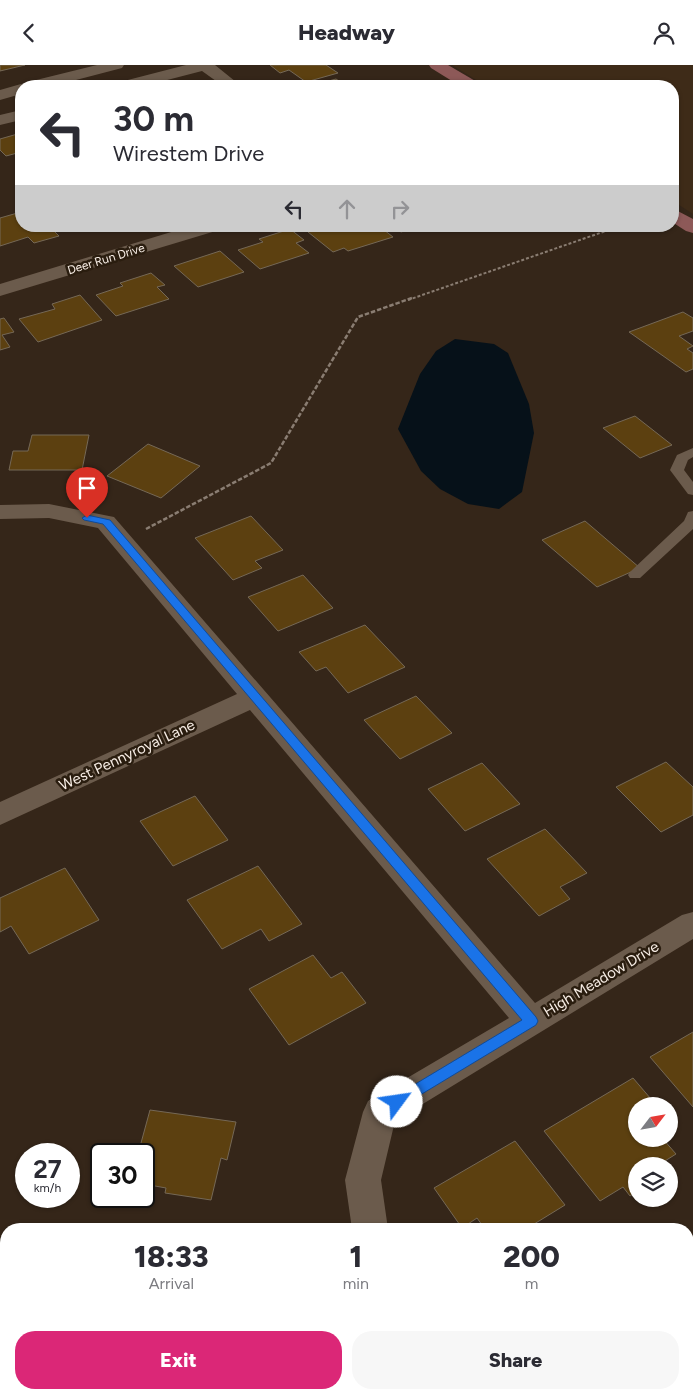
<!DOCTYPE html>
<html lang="en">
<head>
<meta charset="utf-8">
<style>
  :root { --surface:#fff; --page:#f7f7f7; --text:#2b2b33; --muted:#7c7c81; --accent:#db2777 }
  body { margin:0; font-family:Figtree,sans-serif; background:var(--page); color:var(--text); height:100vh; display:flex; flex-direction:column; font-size:19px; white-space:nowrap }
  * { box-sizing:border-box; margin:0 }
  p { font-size:16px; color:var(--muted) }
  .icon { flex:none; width:28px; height:28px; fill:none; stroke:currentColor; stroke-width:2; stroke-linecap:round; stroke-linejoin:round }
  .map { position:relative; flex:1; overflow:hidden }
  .details { position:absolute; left:0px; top:1158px; width:694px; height:176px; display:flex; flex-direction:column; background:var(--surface); border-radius:20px 20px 0 0; box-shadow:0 1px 4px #0004 }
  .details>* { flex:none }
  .banner { position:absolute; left:15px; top:15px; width:664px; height:152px; border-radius:20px; box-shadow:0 1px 4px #0004; background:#fff; color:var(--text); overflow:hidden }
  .needle { width:32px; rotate:59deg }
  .controls { position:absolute; left:628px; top:1032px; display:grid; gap:10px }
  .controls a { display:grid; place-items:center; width:50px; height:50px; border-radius:50%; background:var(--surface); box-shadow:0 1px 4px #0004; font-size:25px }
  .speed { position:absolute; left:15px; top:1078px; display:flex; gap:10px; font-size:25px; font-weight:700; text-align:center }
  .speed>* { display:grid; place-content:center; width:65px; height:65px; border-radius:50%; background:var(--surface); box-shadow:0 1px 4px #0004; line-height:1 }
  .speed small { font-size:12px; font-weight:400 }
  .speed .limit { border:2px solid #111; border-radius:8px; background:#fff; color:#111 }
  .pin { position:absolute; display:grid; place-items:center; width:42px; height:42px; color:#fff; margin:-51px -21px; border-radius:50% 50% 50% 0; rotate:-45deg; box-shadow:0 0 5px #0007 }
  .pin .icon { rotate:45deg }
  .me { position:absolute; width:55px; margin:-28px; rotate:59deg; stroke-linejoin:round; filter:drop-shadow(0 0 4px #0008) }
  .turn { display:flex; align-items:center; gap:18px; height:105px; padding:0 15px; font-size:22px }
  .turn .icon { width:65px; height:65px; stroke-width:2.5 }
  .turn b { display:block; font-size:35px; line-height:42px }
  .lanes { display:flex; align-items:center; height:48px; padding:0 15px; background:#0003; justify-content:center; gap:25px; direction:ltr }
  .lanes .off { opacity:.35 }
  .eta { display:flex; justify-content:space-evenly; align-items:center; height:85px; text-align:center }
  .eta b { font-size:30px; font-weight:800; line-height:35px }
  .button { display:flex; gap:10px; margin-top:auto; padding:10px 15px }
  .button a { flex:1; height:58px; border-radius:20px; background:var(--accent); color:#fff; font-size:20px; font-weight:800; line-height:58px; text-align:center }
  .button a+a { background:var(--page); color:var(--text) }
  header { display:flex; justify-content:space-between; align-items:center; height:65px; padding:0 15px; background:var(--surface); font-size:22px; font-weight:800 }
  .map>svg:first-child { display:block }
</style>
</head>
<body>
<header><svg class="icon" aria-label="back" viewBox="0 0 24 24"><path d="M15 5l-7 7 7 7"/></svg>Headway<svg class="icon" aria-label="person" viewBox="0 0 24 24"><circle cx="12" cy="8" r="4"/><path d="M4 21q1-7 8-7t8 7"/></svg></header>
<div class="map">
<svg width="693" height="1333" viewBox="0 0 693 1333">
  <rect width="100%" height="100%" fill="#352619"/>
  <path fill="#3e2b18" d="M452,0H693V149L673,136L672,21H486Z"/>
  <path fill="#061119" d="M455,274L494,279L508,288L529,339L534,368L522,427L499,444L468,439L440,424L421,406L398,364L420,309L436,286Z"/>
  <g fill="#5c4010" stroke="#756856">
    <path d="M0,0H25L0,6Z"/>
    <path d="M270,0H326L338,8L306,17L289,5L280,8Z"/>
    <path d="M336,14L346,21H310Z"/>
    <path d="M21,68V87L6,91L0,85V74Z"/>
    <path d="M21,147V161H49L59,171L34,178L28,172L0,181V153Z"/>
    <path d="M325,161H379L393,172L348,186L344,183L333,187L308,167Z"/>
    <path d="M393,161H421L401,167Z"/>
    <path d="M290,164L304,175L296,178L309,188L260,204L238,185L263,177L259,174Z"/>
    <path d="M220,186L244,207L198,222L174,201Z"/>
    <path d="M151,208L165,220L157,222L169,234L116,251L96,230L123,221L120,218Z"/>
    <path d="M80,230L102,255L38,277L19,254L55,244L52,239Z"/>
    <path d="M683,247L693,253V266L679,271L693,281L687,284L693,288V304L686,307L629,267Z"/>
    <path d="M4,253L14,267L2,270L10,282L0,285V254Z"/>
    <path d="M635,351L672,380L640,393L603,363Z"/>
    <path d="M32,370H89L82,405H9L13,386H28Z"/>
    <path d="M148,379L200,401L161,433L107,411Z"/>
    <path d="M251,451L283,485L255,496L262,503L233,515L195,473Z"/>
    <path d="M585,456L640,503L597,522L542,475Z"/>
    <path d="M303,510L333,543L278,566L248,532Z"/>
    <path d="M365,560L405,602L348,628L326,602L316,606L299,587Z"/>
    <path d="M416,631L452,668L400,694L364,655Z"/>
    <path d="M666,697L693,722V750L661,767L616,722Z"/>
    <path d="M482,698L520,739L465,766L428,724Z"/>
    <path d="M195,731L228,775L173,801L140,756Z"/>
    <path d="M545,764L587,808L560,822L570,834L539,851L487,794Z"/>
    <path d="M258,801L302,859L269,876L261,864L222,884L187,835Z"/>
    <path d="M65,803L99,855L29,889L11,861L0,867V833Z"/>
    <path d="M313,890L331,913L342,907L366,938L289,980L249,924Z"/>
    <path d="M693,967V1042L650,992Z"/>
    <path d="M633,1013L657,1041H636V1074H663L676,1089L657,1101H636V1127L630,1131L623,1122L600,1136L544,1066Z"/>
    <path d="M150,1045L236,1057L227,1095L221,1093L211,1135L165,1128L166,1123L144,1119V1089H138Z"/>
    <path d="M515,1076L565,1140L526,1164H485L477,1153L462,1163L434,1123Z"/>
    <path d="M261,1328H284L288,1333H252Z"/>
    <path d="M589,1328H667L659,1333H593Z"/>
  </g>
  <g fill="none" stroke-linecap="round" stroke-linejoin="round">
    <path stroke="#8a7d72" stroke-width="2" stroke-dasharray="3 2" stroke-linecap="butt" d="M408,235L620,161"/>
    <path stroke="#8a7d72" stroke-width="2.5" stroke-dasharray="4.5 2" stroke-linecap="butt" d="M146,464L271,398L358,252L412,233"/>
    <g fill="#6b5b4c" fill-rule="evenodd">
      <path d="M693,383V392L688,395L684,405L693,417V430L688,429L670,405L677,390Z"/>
      <path d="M693,446V464L640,513H630L628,510L630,507L684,456L688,447Z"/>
    </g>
    <g fill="#6b5b4c" fill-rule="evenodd">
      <path d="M97,0H124L122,3L53,21H21V29L0,35V25L21,19L26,20L28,17Z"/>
      <path d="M186,0H215L241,21H223L202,6L144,21H118L120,17Z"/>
      <path d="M21,45V55L0,60V50Z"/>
      <path d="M191,161H221L219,165L0,231V219Z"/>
      <path d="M49,439L114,452L535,938L682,850L693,847V874L395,1056L381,1115L388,1164H352L345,1115L363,1047L368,1036L509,953L250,645L0,760V737L237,629L98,463L49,453L0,454V440Z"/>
      <path d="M425,1328H464L466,1333H427Z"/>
    </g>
    <g fill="#8d5958" fill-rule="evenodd">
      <path d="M429,0H448L477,17L479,21H460L431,3Z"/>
      <path d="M672,143L693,154V168L686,166L672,157Z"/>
    </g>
  </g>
  <path fill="#1a73e8" stroke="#114b97" d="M87,450L110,455L536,952L538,956L536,960L402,1041L397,1043L392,1041L390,1037L392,1033L522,955L103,459L84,455L82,453Z"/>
  <g text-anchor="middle" stroke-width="5" stroke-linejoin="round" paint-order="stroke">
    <g font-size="12" fill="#f6ece4" stroke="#2a1d0f">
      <text transform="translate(106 194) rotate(-17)" y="4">Deer Run Drive</text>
    </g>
    <g font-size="15" fill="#f6ece4" stroke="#2a1d0f">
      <text transform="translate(127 690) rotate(-25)" y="5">West Pennyroyal Lane</text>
      <text transform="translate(601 914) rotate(-31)" y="5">High Meadow Drive</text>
    </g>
  </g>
</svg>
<div class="controls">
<a><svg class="needle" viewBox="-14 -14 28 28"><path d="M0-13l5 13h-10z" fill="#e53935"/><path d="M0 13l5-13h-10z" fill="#7c7c81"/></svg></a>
<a><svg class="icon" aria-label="layers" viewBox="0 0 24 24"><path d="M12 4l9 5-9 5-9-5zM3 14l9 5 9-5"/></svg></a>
</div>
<div class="speed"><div>27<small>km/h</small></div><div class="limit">30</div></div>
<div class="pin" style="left:87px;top:453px;background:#d93025"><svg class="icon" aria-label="arrive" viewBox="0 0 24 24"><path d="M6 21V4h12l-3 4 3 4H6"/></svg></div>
<svg class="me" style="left:397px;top:1037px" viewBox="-20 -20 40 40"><circle r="19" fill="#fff"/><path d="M0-13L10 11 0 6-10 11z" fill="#1a73e8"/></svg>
<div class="banner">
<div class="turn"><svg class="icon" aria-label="left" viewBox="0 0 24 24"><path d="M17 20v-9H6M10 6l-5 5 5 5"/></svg><div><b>30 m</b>Wirestem Drive</div></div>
<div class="lanes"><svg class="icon" aria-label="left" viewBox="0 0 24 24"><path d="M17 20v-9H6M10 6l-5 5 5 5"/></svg><svg class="icon off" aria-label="ahead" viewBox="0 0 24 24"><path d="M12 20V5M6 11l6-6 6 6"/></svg><svg class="icon off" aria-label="right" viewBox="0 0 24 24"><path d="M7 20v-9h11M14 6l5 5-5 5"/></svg></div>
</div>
<section class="details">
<div class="eta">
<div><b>18:33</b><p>Arrival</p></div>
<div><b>1</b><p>min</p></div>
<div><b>200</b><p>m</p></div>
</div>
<div class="button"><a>Exit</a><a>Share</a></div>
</section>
</div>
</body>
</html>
